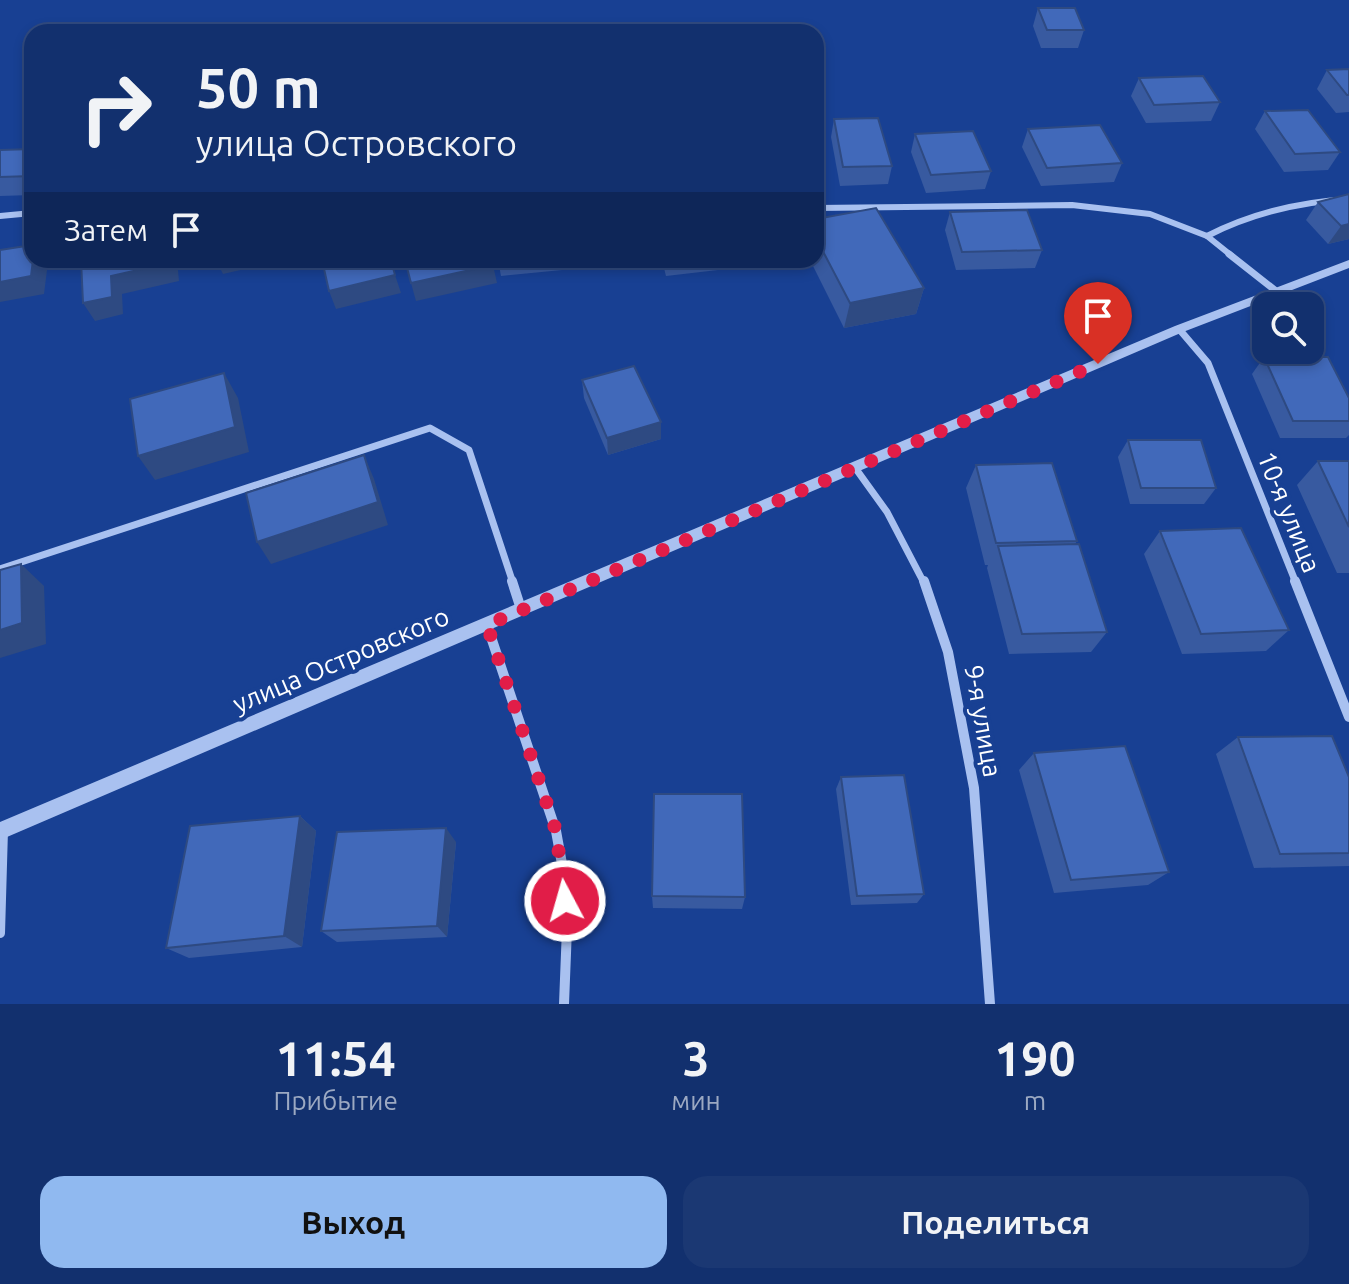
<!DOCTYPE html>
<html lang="ru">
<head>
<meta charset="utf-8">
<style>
  :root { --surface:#12306e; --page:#1b3873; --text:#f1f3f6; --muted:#9ca9c2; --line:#314b81; --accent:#90b9f0 }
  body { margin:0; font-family:Ubuntu,sans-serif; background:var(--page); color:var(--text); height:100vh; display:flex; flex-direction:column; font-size:30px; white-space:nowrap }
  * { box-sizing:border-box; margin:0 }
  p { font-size:26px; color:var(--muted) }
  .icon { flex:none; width:44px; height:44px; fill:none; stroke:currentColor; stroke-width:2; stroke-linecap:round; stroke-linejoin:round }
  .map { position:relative; height:1004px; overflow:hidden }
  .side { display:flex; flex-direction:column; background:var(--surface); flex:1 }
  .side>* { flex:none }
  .guide { position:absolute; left:24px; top:24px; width:800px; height:244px; border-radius:24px; box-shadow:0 4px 12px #0003,0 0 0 2px var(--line); background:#12306e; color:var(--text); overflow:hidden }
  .buttons { position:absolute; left:1252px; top:292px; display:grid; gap:16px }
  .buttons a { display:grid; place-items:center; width:72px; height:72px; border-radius:16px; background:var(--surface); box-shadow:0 4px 12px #0003,0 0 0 2px var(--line); font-size:40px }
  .pin { position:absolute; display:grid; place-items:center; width:68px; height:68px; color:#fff; margin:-82px -34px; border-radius:50% 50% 50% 0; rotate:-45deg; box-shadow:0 0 8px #0007 }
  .pin .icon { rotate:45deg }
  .me { position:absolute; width:88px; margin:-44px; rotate:354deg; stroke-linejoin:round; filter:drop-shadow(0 0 6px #0008) }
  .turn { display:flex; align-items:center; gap:28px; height:168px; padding:0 40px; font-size:36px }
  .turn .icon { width:104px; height:104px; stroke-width:2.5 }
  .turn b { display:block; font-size:56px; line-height:68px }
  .then { display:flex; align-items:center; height:76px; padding:0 40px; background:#0003; gap:16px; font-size:30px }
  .eta { display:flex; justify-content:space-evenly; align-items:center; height:136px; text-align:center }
  .eta b { font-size:48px; font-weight:700; line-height:56px }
  .cta { display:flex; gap:16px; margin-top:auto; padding:16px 40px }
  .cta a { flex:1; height:92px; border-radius:24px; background:var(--accent); color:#111; font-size:32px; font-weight:700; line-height:92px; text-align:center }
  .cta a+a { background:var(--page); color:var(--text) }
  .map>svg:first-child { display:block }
</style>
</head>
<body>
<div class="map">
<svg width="1349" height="1004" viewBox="0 0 1349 1004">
  <rect width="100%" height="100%" fill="#184093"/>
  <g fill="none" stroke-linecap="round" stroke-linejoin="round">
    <g stroke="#a9c1f0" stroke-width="6">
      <path d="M816,208L1072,205L1150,214L1207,236C1252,213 1299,202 1349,199"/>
      <path d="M0,216L32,213"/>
      <path d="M1207,236L1232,256"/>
    </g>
    <g stroke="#a9c1f0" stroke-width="7">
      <path d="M1229,254L1276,291"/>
      <path d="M1179,329L1208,363L1296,583"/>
      <path d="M856,469L887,512L924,583"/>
      <path d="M0,569L430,428L469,450L513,583"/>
    </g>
    <g stroke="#a9c1f0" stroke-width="10">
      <path d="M512,581L521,609"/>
      <path d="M924,581L948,652L974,788L990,1004"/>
      <path d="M1295,581L1349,717"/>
      <path d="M487,625L556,831L564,875L567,928L564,1004"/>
      <path d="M0,933L3,830"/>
    </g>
    <path fill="#a9c1f0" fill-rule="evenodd" d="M1349,260V268L1183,332L0,840V822L1175,326Z"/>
  </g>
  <g fill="#385aa0">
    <path d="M1038,8L1084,30L1078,48H1041L1033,26Z"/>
    <path d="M1349,69V112L1336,113L1317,89L1327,70Z"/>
    <path d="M1139,78L1220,102L1211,121L1146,123L1131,96Z"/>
    <path d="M1265,111L1340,152L1328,170L1284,172L1255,129Z"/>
    <path d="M834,119L892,166L888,184L840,186L831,137Z"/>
    <path d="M1028,129L1122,163L1114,182L1041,186L1022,147Z"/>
    <path d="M915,134L991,171L985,189L926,193L911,152Z"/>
    <path d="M32,149V195L0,196V150Z"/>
    <path d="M1349,194V239L1328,244L1306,220L1318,202Z"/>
    <path d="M950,212L1042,250L1035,268L956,270L945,230Z"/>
    <path d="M816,219L924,288L916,314L844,328L810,260H816Z"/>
    <path d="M498,260H593V267L501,276Z"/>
    <path d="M662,260H718V270L666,276Z"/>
    <path d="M1264,357L1349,398V435L1346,438H1280L1252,374Z"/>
    <path d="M582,380L661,439L608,455L584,398Z"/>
    <path d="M1128,440L1216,488L1204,504H1130L1118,457Z"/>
    <path d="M1318,461H1349V573H1337L1297,485Z"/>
    <path d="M976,465L1077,541L1075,544L1107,632L1091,652L1009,654L987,568L988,565H985L966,488Z"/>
    <path d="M1160,531L1289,630L1266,651L1182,654L1144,554Z"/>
    <path d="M1238,737L1349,777V866L1254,868L1216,754Z"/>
    <path d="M1034,753L1169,872L1148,885L1054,893L1019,770Z"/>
    <path d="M841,777L924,894L917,903L851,905L836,789Z"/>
    <path d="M300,816L316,831L302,947L189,958L166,948Z"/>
    <path d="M456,842L447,937L337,942L321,931Z"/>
    <path d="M652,896L745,897L742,909L653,908Z"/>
  </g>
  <g fill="#2e4a82">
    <path d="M1349,224V239L1328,244L1341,226Z"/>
    <path d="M33,260H46L48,262L44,294L0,302V282Z"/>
    <path d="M169,260H177L179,281L122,294L123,314L95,321L83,303L111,276Z"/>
    <path d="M216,260H285L223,274Z"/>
    <path d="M493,265L497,283L416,301L411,283Z"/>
    <path d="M395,275L401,293L336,309L329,291Z"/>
    <path d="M924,288L916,314L844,328L850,303Z"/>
    <path d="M224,373L238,398L249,452L155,480L138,456Z"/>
    <path d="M661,422V439L608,455L607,438Z"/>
    <path d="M364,455L374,479L388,525L271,564L257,542Z"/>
    <path d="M21,564L44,586L46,644L0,658V630Z"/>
    <path d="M300,816L316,831L302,947L284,936Z"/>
    <path d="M446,828L456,842L447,937L437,926Z"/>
  </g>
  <g fill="#4169ba" stroke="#2e4a82" stroke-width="2">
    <path d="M1038,8H1075L1084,30H1047Z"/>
    <path d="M1349,69V95H1347L1327,70Z"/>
    <path d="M1203,76L1220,102L1154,105L1139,78Z"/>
    <path d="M1308,110L1340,152L1295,154L1265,111Z"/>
    <path d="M878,118L892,166L843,167L834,119Z"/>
    <path d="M1100,125L1122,163L1047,168L1028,129Z"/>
    <path d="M973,131L991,171L931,175L915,134Z"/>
    <path d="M32,149V176L0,177V150Z"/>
    <path d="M1349,194V224L1341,226L1318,202Z"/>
    <path d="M876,208L924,288L850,303L816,238V219Z"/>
    <path d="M1027,210L1042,250L962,252L950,212Z"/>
    <path d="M32,245V260H33L31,276L0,282V250Z"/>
    <path d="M81,260H169V263L111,276L112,297L83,303Z"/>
    <path d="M322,260H391L395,275L329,291Z"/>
    <path d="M405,260H491L493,265L411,283Z"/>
    <path d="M1264,357H1328L1349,398V421H1293Z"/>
    <path d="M634,366L661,422L607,438L582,380Z"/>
    <path d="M224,373L235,427L138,456L130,399Z"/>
    <path d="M1128,440H1201L1216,488H1141Z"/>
    <path d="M364,455L378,502L257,542L246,493Z"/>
    <path d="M1318,461H1349V527Z"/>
    <path d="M1052,463L1077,541L996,543L976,465Z"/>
    <path d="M1241,528L1289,630L1201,634L1160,531Z"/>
    <path d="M1079,544L1107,632L1022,634L998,546Z"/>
    <path d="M21,564L22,623L0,630V570Z"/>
    <path d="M1332,736L1349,777V853L1280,854L1238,737Z"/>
    <path d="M1125,746L1169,872L1071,880L1034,753Z"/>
    <path d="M904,775L924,894L857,896L841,777Z"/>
    <path d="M654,794H742L745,897L652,896Z"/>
    <path d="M300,816L284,936L166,948L190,826Z"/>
    <path d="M446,828L437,926L321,931L337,832Z"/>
  </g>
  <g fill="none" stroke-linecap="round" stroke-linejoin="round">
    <path stroke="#e11d48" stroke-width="14" stroke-dasharray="0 25.2" d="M565,901L556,831L487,625L1098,364"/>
  </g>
  <g text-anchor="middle" stroke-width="8" stroke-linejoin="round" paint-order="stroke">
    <g font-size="26" fill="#fff" stroke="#184093">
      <text transform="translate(1289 512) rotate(68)" y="9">10-я улица</text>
      <text transform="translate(341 660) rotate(-23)" y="9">улица Островского</text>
      <text transform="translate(983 721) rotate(80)" y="9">9-я улица</text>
    </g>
  </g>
</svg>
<div class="buttons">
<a><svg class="icon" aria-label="search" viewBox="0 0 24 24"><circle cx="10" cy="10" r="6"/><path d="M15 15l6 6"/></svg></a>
</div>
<div class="pin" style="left:1098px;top:364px;background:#d93025"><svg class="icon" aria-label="arrive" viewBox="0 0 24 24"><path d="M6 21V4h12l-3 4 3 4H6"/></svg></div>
<svg class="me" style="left:565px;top:901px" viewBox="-20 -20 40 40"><circle r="17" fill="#e11d48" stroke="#fff" stroke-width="3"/><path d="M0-11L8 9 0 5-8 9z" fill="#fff"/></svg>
<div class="guide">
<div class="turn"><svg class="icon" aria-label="right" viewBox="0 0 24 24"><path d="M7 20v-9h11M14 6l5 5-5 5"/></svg><div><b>50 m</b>улица Островского</div></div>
<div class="then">Затем<svg class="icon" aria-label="arrive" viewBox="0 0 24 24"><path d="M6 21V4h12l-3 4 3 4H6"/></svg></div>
</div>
</div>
<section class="side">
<div class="eta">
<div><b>11:54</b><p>Прибытие</p></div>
<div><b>3</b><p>мин</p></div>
<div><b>190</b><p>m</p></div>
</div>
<div class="cta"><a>Выход</a><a>Поделиться</a></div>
</section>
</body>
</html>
